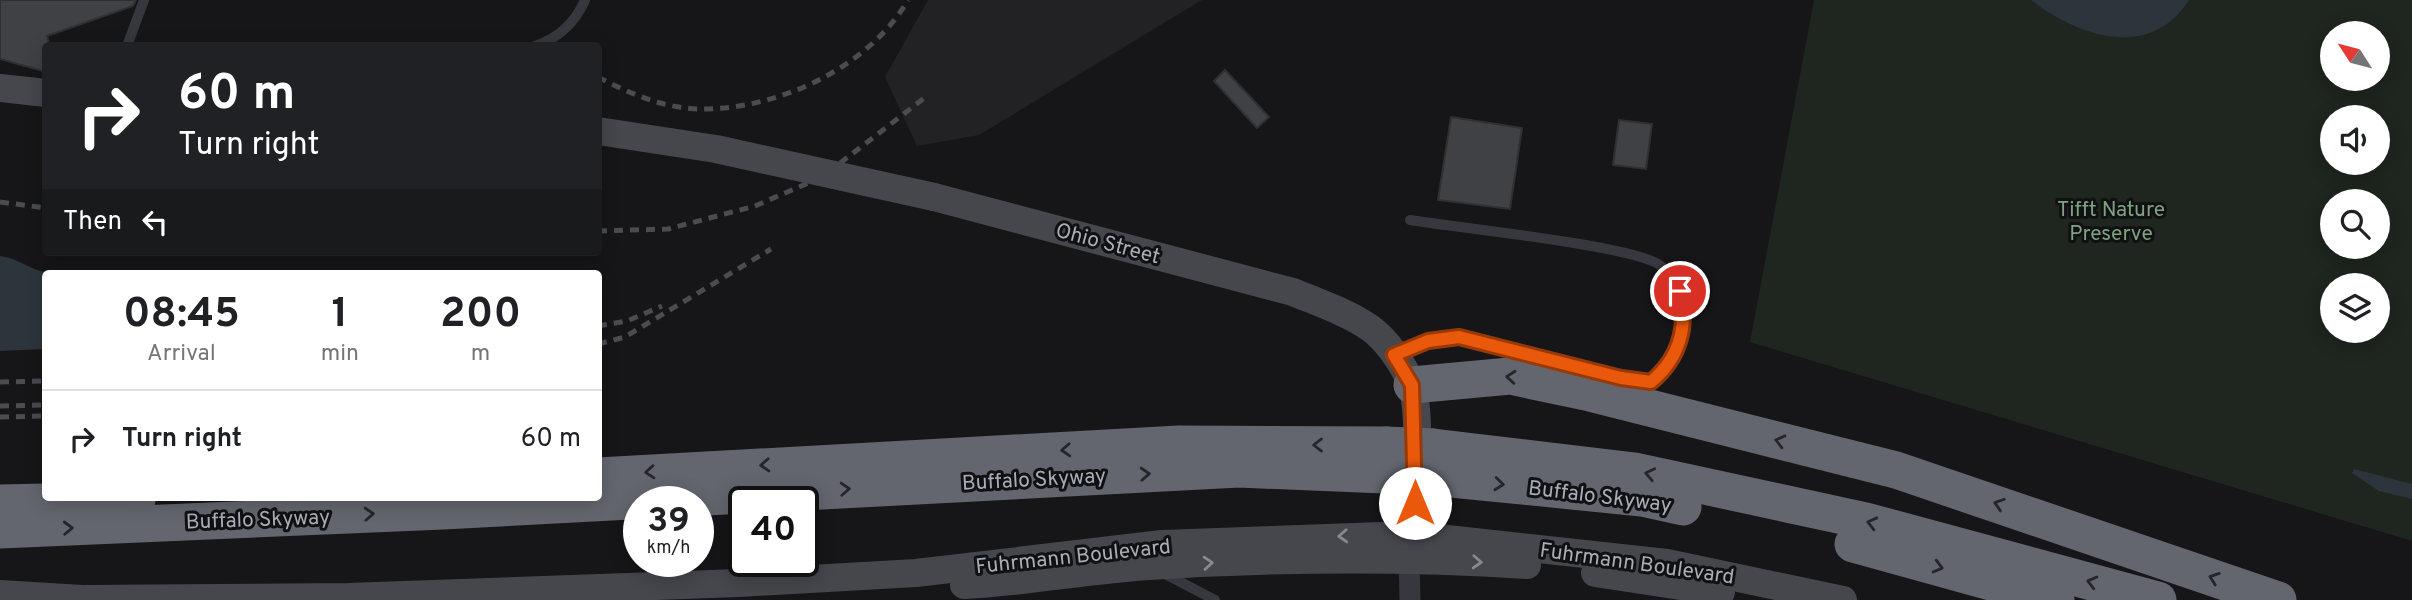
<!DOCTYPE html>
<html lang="en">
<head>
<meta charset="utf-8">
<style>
  :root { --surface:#fff; --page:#f6f6f6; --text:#202124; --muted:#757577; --line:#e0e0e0 }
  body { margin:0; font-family:Overpass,sans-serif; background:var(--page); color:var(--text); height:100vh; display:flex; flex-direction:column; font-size:26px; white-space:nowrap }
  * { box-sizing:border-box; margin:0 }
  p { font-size:23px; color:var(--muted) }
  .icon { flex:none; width:38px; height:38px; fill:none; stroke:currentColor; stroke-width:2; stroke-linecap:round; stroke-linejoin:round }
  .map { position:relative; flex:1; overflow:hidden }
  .panel { position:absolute; left:42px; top:270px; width:560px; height:231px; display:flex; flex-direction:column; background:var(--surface); border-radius:7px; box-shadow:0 4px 18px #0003 }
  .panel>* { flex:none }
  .banner { position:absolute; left:42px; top:42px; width:560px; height:214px; border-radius:7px; box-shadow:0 4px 18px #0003; background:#202124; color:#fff; overflow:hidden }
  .needle { width:46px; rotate:306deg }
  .fabs { position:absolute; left:2320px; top:21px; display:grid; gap:14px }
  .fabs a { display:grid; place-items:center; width:70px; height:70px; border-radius:50%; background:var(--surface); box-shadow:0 4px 18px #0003; font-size:35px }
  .speed { position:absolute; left:623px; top:486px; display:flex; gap:14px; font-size:35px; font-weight:700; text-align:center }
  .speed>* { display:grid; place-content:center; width:91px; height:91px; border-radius:50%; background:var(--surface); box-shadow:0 4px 18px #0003; line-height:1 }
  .speed small { font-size:18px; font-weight:400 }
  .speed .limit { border:4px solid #111; border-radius:10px; background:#fff; color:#111 }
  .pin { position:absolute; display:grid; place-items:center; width:60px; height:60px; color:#fff; margin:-30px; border:4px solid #fff; border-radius:50%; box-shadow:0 2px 7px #0007 }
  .me { position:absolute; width:77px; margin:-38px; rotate:0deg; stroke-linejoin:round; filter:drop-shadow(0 0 5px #0008) }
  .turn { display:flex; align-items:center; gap:24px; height:147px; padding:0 21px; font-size:32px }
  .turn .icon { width:91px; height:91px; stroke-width:2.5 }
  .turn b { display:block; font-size:49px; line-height:60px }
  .then { display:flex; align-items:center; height:66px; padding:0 21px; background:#0003; gap:14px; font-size:26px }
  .eta { display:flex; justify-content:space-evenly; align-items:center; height:119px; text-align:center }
  .eta b { font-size:42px; font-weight:700; line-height:49px }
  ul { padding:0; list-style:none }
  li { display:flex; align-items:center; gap:21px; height:98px; padding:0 21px; border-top:2px solid var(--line) }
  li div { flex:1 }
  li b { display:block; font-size:26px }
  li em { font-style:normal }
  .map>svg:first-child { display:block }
</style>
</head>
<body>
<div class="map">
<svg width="2412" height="600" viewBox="0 0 2412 600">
  <rect width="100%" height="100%" fill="#161618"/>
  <path fill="#222225" d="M928,0H1202L979,135L917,146L885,77Z"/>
  <path fill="#1e261f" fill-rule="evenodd" d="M1814,0H2412V541L1750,342ZM2333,33H2378V79H2333ZM2333,117H2378V163H2333ZM2333,201H2378V247H2333ZM2333,285H2378V331H2333Z"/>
  <g fill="#2c353c">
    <path d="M2031,0H2189C2150,61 2079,37 2031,0Z"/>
    <path d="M0,256C22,259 27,270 51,273H46L45,349L0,351Z"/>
    <path d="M2354,469L2412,484V499L2379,491L2352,473Z"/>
  </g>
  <g fill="#404145" stroke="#303034" stroke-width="2">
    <path d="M0,0H136L133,6L47,36L50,46H46V72L0,59Z"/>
    <path d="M1225,70L1269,117L1257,128L1214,81Z"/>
    <path d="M1451,117L1522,128L1510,209L1438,200Z"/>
    <path d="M1619,120L1652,124L1646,169L1613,165Z"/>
  </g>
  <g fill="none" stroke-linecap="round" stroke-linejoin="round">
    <g stroke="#37383d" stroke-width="10">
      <path d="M127,46L144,0"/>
      <path d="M535,46C559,38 575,23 585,0"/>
      <path d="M1397,354L1428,341L1459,337L1621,378L1651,382C1671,366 1678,347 1684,323C1688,304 1676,279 1661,266C1638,246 1452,227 1410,220"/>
      <path d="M1165,574L1215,600"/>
    </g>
    <path stroke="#37383d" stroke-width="21" d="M1409,558L1410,600"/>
    <g stroke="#45474d" stroke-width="28">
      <path d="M0,88L46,93"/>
      <path d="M934,197L1293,292C1319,303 1347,312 1370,328C1387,340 1404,365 1411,384C1424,417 1413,515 1410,554"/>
      <path d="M1595,573L1721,592"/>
      <path d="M964,585C1026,582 1087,570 1149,566C1276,558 1401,557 1527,565"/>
      <path d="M0,594L82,599L348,597L739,583L916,573L1162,544L1411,535L1667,563L1843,600"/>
    </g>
    <g stroke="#63666e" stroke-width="37">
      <path d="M1412,385L1510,376L1590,393L1896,470L2278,600"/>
      <path d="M1433,447L1635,471L1866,521L2158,600"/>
      <path d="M598,476L1179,444L1386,445"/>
      <path d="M1431,477L1642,498L1683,507"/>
      <path d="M0,503L137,500"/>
      <path d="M0,530L443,511L1239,469L1384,475"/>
      <path d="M1853,544L2056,600"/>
    </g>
    <g stroke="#4a4c52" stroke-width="5" stroke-dasharray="9 7" stroke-linecap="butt">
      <path d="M598,77C630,94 668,110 705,109C781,108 869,67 908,0"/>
      <path d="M0,202L46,208"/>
      <path d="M598,231L668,229L755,206L822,177L927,96"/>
      <path d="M598,326L627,321L662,306"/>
      <path d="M598,344L625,337L771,249"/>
      <path d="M0,382L46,381"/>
      <path d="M0,406L46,405"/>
      <path d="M0,417L46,416"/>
    </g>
    <path stroke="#45474d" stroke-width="28" d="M598,131L716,149L934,197"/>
    <g stroke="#63666e" stroke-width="37">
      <path d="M1386,445L1433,447"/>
      <path d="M1384,475L1431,477"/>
    </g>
  </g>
  <defs><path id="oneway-chevron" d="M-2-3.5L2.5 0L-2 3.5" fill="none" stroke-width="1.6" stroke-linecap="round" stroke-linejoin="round" transform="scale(1.75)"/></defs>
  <g stroke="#26262a">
    <use href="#oneway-chevron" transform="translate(1511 377) rotate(-175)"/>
    <use href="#oneway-chevron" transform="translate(1780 441) rotate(-166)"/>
    <use href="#oneway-chevron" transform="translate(1318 445) rotate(-180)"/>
    <use href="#oneway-chevron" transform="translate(1066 450) rotate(177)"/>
    <use href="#oneway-chevron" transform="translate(765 465) rotate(177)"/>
    <use href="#oneway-chevron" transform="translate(650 472) rotate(176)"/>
    <use href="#oneway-chevron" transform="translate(1145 474) rotate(-3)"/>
    <use href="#oneway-chevron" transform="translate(1650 474) rotate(-168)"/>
    <use href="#oneway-chevron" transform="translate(1499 484) rotate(6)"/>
    <use href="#oneway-chevron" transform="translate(845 489) rotate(-3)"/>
    <use href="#oneway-chevron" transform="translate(1999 504) rotate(-162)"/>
    <use href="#oneway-chevron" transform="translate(369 514) rotate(-3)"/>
    <use href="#oneway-chevron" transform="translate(1872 523) rotate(-166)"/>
    <use href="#oneway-chevron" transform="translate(68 528) rotate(-2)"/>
    <use href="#oneway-chevron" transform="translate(1938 567) rotate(15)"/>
    <use href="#oneway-chevron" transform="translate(2214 578) rotate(-161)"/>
    <use href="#oneway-chevron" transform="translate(2092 582) rotate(-165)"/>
  </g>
  <g stroke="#858993">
    <use href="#oneway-chevron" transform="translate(1343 536) rotate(177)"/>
    <use href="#oneway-chevron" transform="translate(1477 562) rotate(3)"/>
    <use href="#oneway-chevron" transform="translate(1208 563) rotate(-4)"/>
  </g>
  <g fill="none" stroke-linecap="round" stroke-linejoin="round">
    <defs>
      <path id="route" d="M1415,503L1412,385L1394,355L1428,341L1459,337L1621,378L1651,382C1680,358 1688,326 1680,291"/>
    </defs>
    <use href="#route" stroke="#983908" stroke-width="18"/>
    <use href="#route" stroke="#ea580c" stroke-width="12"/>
  </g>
  <g text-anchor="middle" stroke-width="6" stroke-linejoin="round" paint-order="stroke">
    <g font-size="21" fill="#7fa381" stroke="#111113">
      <text x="2111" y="216">Tifft Nature<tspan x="2111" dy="24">Preserve</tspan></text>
    </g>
    <g font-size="21" fill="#a8adb8" stroke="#111113">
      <text transform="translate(1108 243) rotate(15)" y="7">Ohio Street</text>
      <text transform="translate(1034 479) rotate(-3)" y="7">Buffalo Skyway</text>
      <text transform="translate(1600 496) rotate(7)" y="7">Buffalo Skyway</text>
      <text transform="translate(258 519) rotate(-2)" y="7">Buffalo Skyway</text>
      <text transform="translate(1073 556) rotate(-6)" y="7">Fuhrmann Boulevard</text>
      <text transform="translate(1637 563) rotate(8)" y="7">Fuhrmann Boulevard</text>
    </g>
  </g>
</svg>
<div class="fabs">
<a><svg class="needle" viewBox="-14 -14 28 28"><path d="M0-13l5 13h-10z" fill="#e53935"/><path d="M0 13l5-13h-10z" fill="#757577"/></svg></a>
<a><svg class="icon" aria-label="sound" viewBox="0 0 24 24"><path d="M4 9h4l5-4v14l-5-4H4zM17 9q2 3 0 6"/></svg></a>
<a><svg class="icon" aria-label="search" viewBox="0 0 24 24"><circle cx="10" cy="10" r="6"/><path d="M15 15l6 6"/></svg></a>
<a><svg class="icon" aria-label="layers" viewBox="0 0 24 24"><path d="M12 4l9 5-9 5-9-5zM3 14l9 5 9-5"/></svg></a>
</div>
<div class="speed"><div>39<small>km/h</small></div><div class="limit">40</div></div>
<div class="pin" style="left:1680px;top:291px;background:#d93025"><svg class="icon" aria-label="arrive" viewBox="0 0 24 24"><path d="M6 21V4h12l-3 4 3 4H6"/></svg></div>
<svg class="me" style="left:1415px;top:503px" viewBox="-20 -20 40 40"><circle r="19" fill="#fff"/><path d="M0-13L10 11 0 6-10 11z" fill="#ea580c"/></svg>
<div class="banner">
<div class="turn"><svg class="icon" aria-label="right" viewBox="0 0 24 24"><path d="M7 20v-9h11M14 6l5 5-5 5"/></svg><div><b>60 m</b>Turn right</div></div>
<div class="then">Then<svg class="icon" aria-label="left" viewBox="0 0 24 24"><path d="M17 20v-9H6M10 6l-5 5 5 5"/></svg></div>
</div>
<section class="panel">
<div class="eta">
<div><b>08:45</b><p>Arrival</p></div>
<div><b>1</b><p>min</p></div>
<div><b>200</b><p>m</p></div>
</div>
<ul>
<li><svg class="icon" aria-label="right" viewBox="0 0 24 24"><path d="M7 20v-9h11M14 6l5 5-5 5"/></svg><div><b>Turn right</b></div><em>60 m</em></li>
</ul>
</section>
</div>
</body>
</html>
